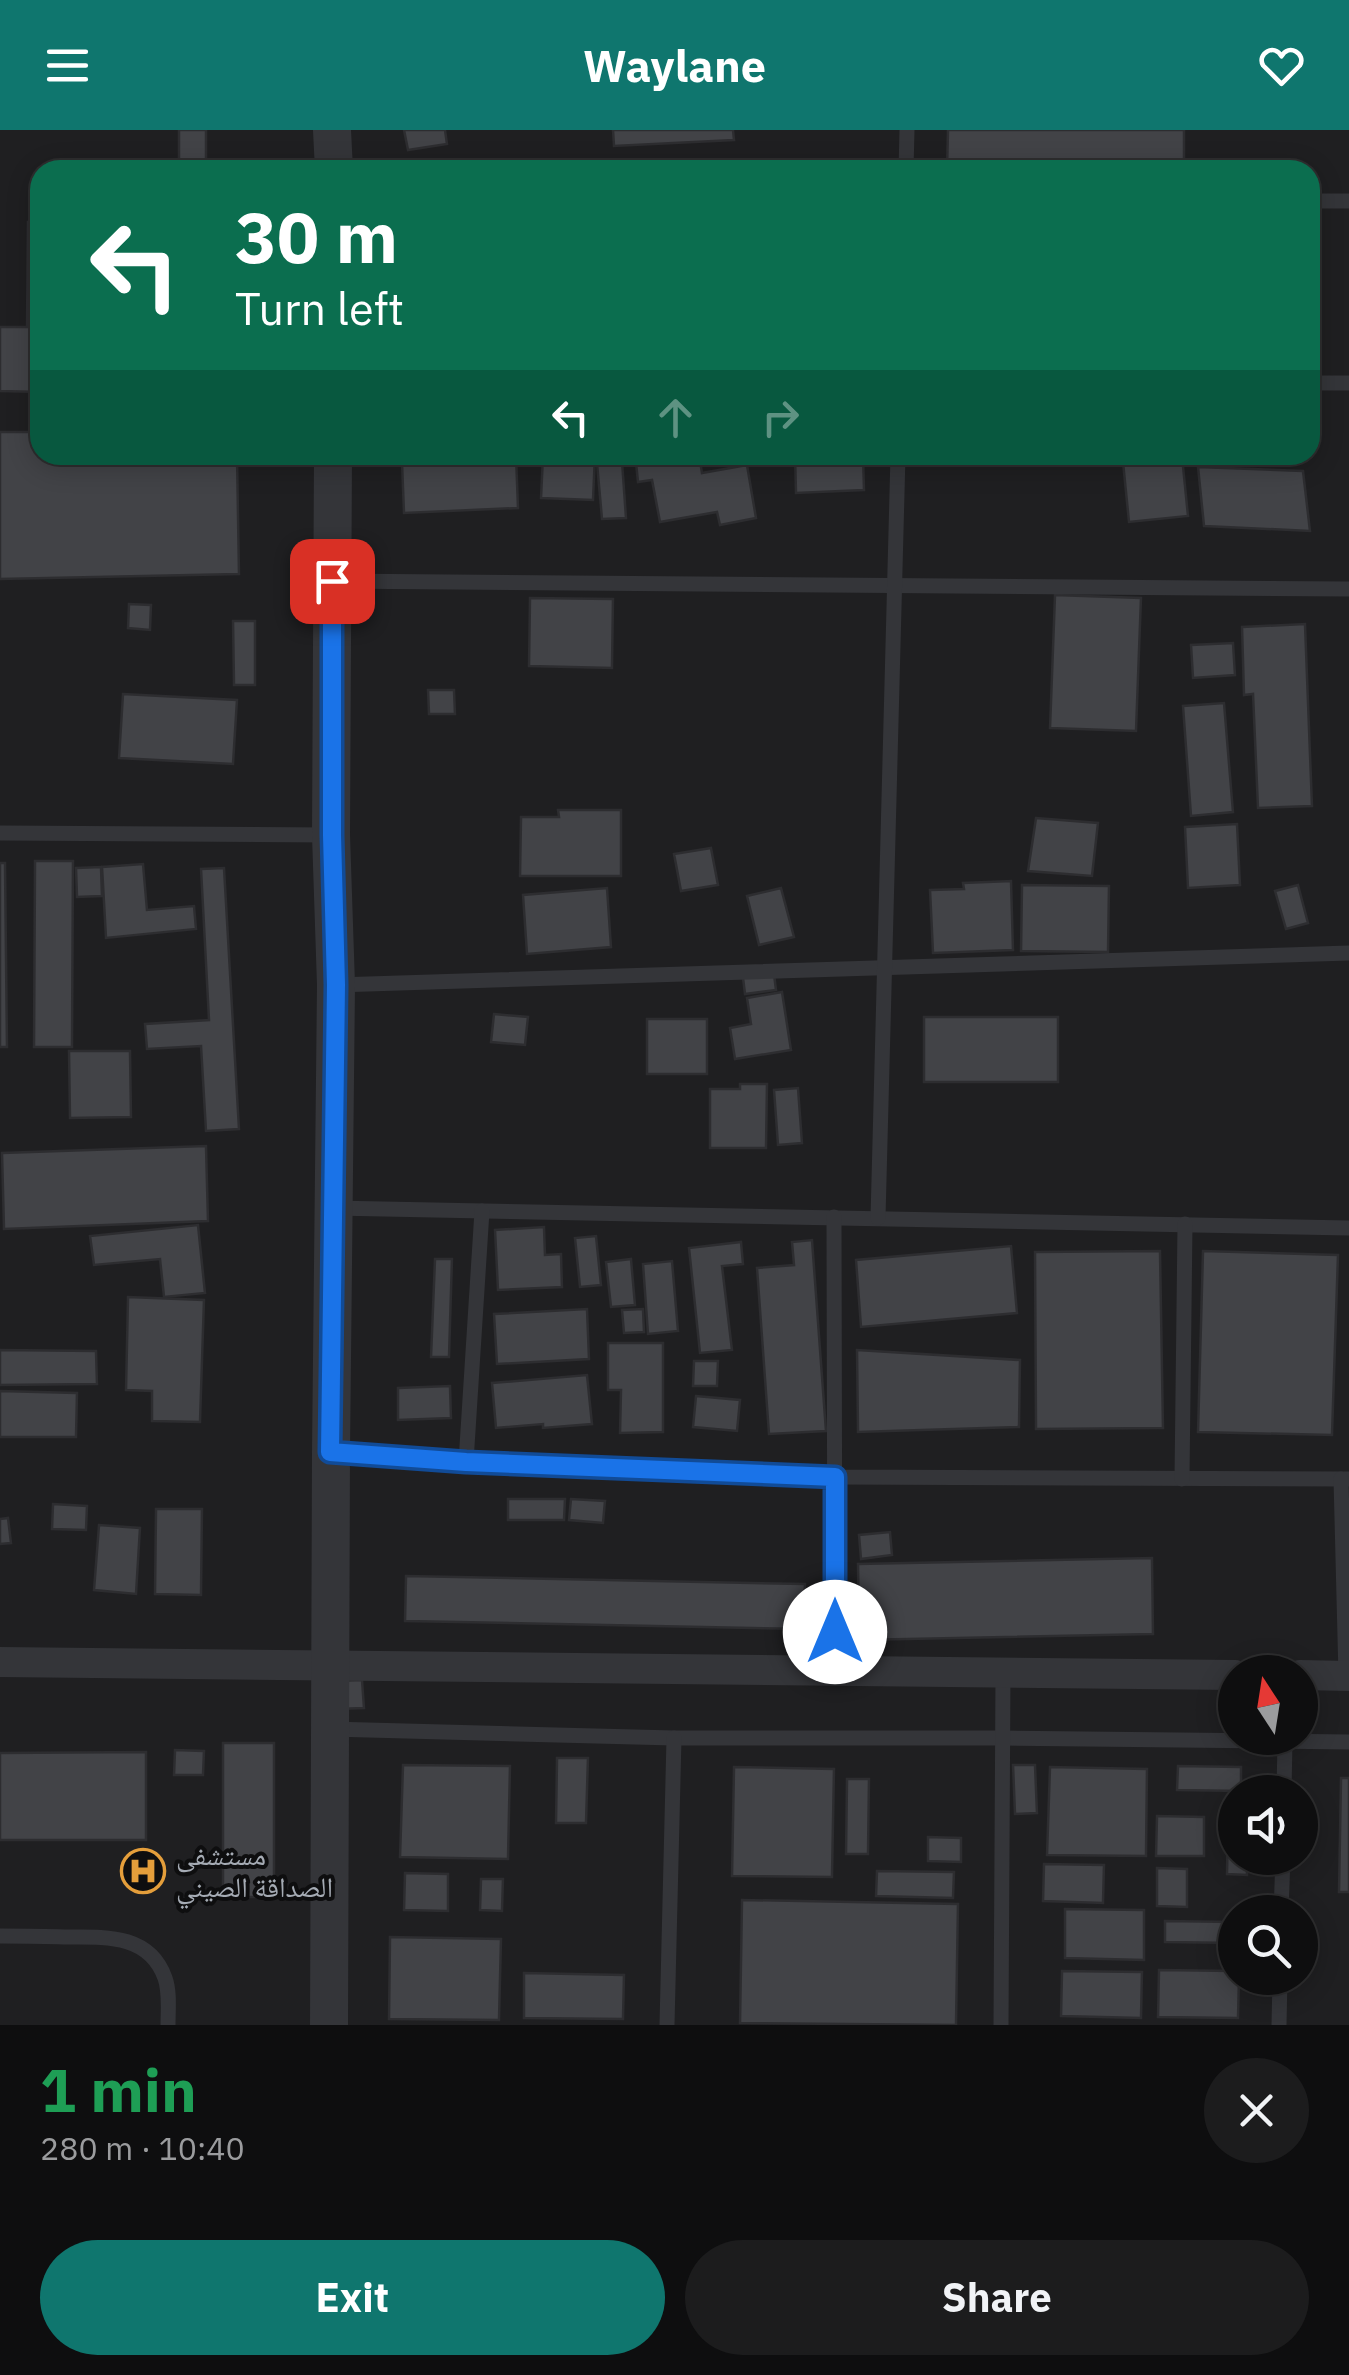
<!DOCTYPE html>
<html lang="en">
<head>
<meta charset="utf-8">
<style>
  :root { --surface:#0e0e0f; --page:#1c1c1d; --text:#f1f3f6; --muted:#9b9c9e; --line:#2e2e2f; --accent:#0f766e }
  body { margin:0; font-family:"IBM Plex Sans","Noto Naskh Arabic",sans-serif; background:var(--page); color:var(--text); height:100vh; display:flex; flex-direction:column; font-size:38px; white-space:nowrap }
  * { box-sizing:border-box; margin:0 }
  p { font-size:32px; color:var(--muted) }
  .icon { flex:none; width:55px; height:55px; fill:none; stroke:currentColor; stroke-width:2; stroke-linecap:round; stroke-linejoin:round }
  .map { position:relative; height:1895px; overflow:hidden }
  .panel { display:flex; flex-direction:column; background:var(--surface); flex:1 }
  .panel>* { flex:none }
  .hud { position:absolute; left:30px; top:30px; width:1290px; height:305px; border-radius:30px; box-shadow:0 5px 25px #0003,0 0 0 2px var(--line); background:#0b6e4f; color:#fff; overflow:hidden }
  .needle { width:65px; rotate:348deg }
  .buttons { position:absolute; left:1218px; top:1525px; display:grid; gap:20px }
  .buttons a { display:grid; place-items:center; width:100px; height:100px; border-radius:50%; background:var(--surface); box-shadow:0 5px 25px #0003,0 0 0 2px var(--line); font-size:50px }
  .pin { position:absolute; display:grid; place-items:center; width:85px; height:85px; color:#fff; margin:-42px; border-radius:20px; box-shadow:0 5px 15px #0006 }
  .me { position:absolute; width:110px; margin:-55px; rotate:0deg; stroke-linejoin:round; filter:drop-shadow(0 0 8px #0008) }
  .turn { display:flex; align-items:center; gap:35px; height:210px; padding:0 40px; font-size:45px }
  .turn .icon { width:130px; height:130px; stroke-width:2.5 }
  .turn b { display:block; font-size:70px; line-height:85px }
  .lanes { display:flex; align-items:center; height:95px; padding:0 40px; background:#0003; justify-content:center; gap:50px; direction:ltr }
  .lanes .off { opacity:.35 }
  .round { display:grid; place-items:center; flex:none; width:105px; height:105px; border-radius:52px; background:var(--page) }
  .summary { display:flex; align-items:center; justify-content:space-between; height:170px; padding:0 40px }
  h1 { font-size:60px; font-weight:800; line-height:75px; color:#1e9e55 }
  .cta { display:flex; gap:20px; margin-top:auto; padding:20px 40px }
  .cta a { flex:1; height:115px; border-radius:60px; background:var(--accent); color:#fff; font-size:40px; font-weight:800; line-height:115px; text-align:center }
  .cta a+a { background:var(--page); color:var(--text) }
  header { display:flex; justify-content:space-between; align-items:center; height:130px; padding:0 40px; background:var(--accent); color:#fff; font-size:45px; font-weight:800 }
  .map>svg:first-child { display:block }
</style>
</head>
<body>
<header><svg class="icon" aria-label="menu" viewBox="0 0 24 24"><path d="M4 6h16M4 12h16M4 18h16"/></svg>Waylane<svg class="icon" aria-label="heart" viewBox="0 0 24 24"><path d="M12 20l-8-8c-3-5 5-10 8-4 3-6 11-1 8 4z"/></svg></header>
<div class="map">
<svg width="1349" height="1895" viewBox="0 0 1349 1895">
  <rect width="100%" height="100%" fill="#131314"/>
  <path fill="#1f1f21" fill-rule="evenodd" d="M0,0H1349V1895H0ZM40,40H1310V325H40ZM1235,1542H1300V1608H1235ZM1235,1662H1300V1728H1235ZM1235,1782H1300V1848H1235Z"/>
  <g fill="#424347" stroke="#2d2d30" stroke-width="2.5">
    <rect x="179" y="0" width="27" height="40"/>
    <path d="M404,0H445L447,14L408,20Z"/>
    <path d="M613,0H733L734,10L614,16Z"/>
    <path d="M948,0H1184V36L1128,35L1127,40H947Z"/>
    <path d="M28,92H40V262L0,261V197H27Z"/>
    <path d="M0,302H40V325H237L239,444L0,449Z"/>
    <path d="M381,325H438V328L516,325L518,378L404,383L402,333L381,334Z"/>
    <path d="M543,325H595L593,370L541,368Z"/>
    <path d="M660,325H699L702,343L747,335L756,388L720,395L717,382L660,392L652,350L638,352L636,333L661,328Z"/>
    <path d="M795,325H863L864,360L796,363Z"/>
    <path d="M1182,326L1188,386L1129,392L1123,332Z"/>
    <path d="M622,331L626,388L602,389L597,333Z"/>
    <path d="M1198,337L1303,341L1310,401L1204,396Z"/>
    <path d="M1055,465L1141,468L1136,601L1050,598Z"/>
    <path d="M530,468L613,469L612,538L529,536Z"/>
    <path d="M129,474L151,475L150,500L128,498Z"/>
    <path d="M233,491H255V555H234Z"/>
    <path d="M1305,494L1312,676L1258,678L1253,564L1244,565L1242,497Z"/>
    <path d="M1233,513L1235,545L1193,548L1191,515Z"/>
    <path d="M428,560H454L455,584H429Z"/>
    <path d="M123,564L237,570L233,634L119,628Z"/>
    <path d="M1224,573L1233,682L1191,686L1183,576Z"/>
    <path d="M558,680H621V746H520L521,687H559Z"/>
    <path d="M1036,688L1098,693L1092,746L1028,741Z"/>
    <path d="M1237,694L1240,755L1188,758L1185,697Z"/>
    <path d="M711,718L718,755L681,761L674,724Z"/>
    <path d="M35,731H73L72,917H34Z"/>
    <path d="M0,733H5L7,917H0Z"/>
    <path d="M143,734L147,780L194,776L196,799L106,808L102,737Z"/>
    <path d="M101,737L102,766L77,767L76,738Z"/>
    <path d="M224,738L239,999L206,1001L201,916L147,919L145,894L209,890L201,739Z"/>
    <path d="M1011,751L1013,820L933,823L930,760L964,759L963,753Z"/>
    <path d="M1022,755L1109,756L1108,822L1021,821Z"/>
    <path d="M1298,755L1308,793L1286,799L1275,761Z"/>
    <path d="M607,758L611,817L527,824L523,765Z"/>
    <path d="M781,758L794,807L759,815L747,766Z"/>
    <path d="M774,844L776,860L745,864L743,848Z"/>
    <path d="M782,862L791,920L735,929L730,898L751,894L747,868Z"/>
    <path d="M494,884L528,887L525,915L491,912Z"/>
    <rect x="924" y="887" width="134" height="65"/>
    <rect x="647" y="889" width="60" height="55"/>
    <path d="M69,921H130L131,987L70,988Z"/>
    <path d="M740,954H767L766,1018H710V959H740Z"/>
    <path d="M798,958L802,1013L778,1015L774,960Z"/>
    <path d="M206,1016L208,1091L4,1099L2,1023Z"/>
    <path d="M198,1095L205,1163L164,1167L160,1129L94,1135L90,1106Z"/>
    <path d="M544,1097L545,1125L561,1124L562,1157L498,1160L495,1100Z"/>
    <path d="M596,1106L601,1155L580,1157L575,1108Z"/>
    <path d="M812,1110L826,1301L769,1304L757,1138L794,1135L792,1112Z"/>
    <path d="M741,1112L743,1134L722,1136L732,1220L700,1223L689,1118Z"/>
    <path d="M1011,1116L1017,1183L861,1197L856,1130Z"/>
    <path d="M1160,1121L1163,1298L1036,1299L1035,1122Z"/>
    <path d="M1203,1121L1338,1125L1332,1305L1198,1302Z"/>
    <path d="M435,1129H452L449,1227H431Z"/>
    <path d="M631,1129L635,1175L611,1177L606,1132Z"/>
    <path d="M672,1131L678,1201L648,1204L643,1134Z"/>
    <path d="M128,1167L204,1170L200,1292L152,1291V1261L126,1260Z"/>
    <path d="M587,1179L589,1229L497,1234L494,1184Z"/>
    <path d="M643,1179L644,1202L624,1203L622,1180Z"/>
    <path d="M608,1213H663V1302L620,1303L621,1260H608Z"/>
    <path d="M0,1220L96,1221L97,1254L0,1255Z"/>
    <path d="M857,1220L1020,1230L1019,1297L858,1302Z"/>
    <path d="M694,1231H718L717,1256H693Z"/>
    <path d="M587,1245L592,1294L543,1298V1294L496,1298L492,1253Z"/>
    <path d="M450,1256L451,1288L398,1290V1258Z"/>
    <path d="M0,1261L77,1263L76,1307H0Z"/>
    <path d="M696,1266L740,1270L737,1301L693,1297Z"/>
    <path d="M508,1369H565L564,1390H508Z"/>
    <path d="M571,1369L605,1371L603,1393L569,1390Z"/>
    <path d="M53,1374L87,1376L86,1400L52,1399Z"/>
    <path d="M156,1379H202L201,1465L155,1464Z"/>
    <path d="M8,1388L11,1413L0,1414V1389Z"/>
    <path d="M99,1395L140,1398L136,1464L94,1460Z"/>
    <path d="M890,1402L892,1425L861,1429L859,1405Z"/>
    <path d="M1152,1428L1153,1504L859,1510L858,1434Z"/>
    <path d="M406,1446L805,1454L803,1499L405,1491Z"/>
    <path d="M362,1550L364,1578L336,1579L335,1551Z"/>
    <rect x="223" y="1613" width="51" height="154"/>
    <path d="M175,1620L204,1621L203,1645H174Z"/>
    <path d="M146,1622V1710H0V1623Z"/>
    <path d="M557,1628H588L586,1693H556Z"/>
    <path d="M403,1635L510,1636L508,1729L400,1727Z"/>
    <path d="M1013,1635H1035L1037,1683L1015,1684Z"/>
    <path d="M1178,1636L1241,1637V1661L1177,1660Z"/>
    <path d="M734,1637L834,1639L832,1747L732,1746Z"/>
    <path d="M1050,1637L1147,1639L1146,1726L1047,1725Z"/>
    <path d="M1341,1648H1349V1762H1339Z"/>
    <path d="M847,1649H869L868,1724H846Z"/>
    <path d="M1157,1686L1204,1687V1726H1156Z"/>
    <path d="M1228,1688H1235V1728H1247V1745L1227,1744Z"/>
    <path d="M928,1707L961,1708V1732L928,1731Z"/>
    <path d="M1044,1734L1104,1735L1103,1773L1043,1771Z"/>
    <path d="M1157,1738L1187,1739V1777L1157,1776Z"/>
    <path d="M877,1741L954,1742L953,1768L876,1766Z"/>
    <path d="M405,1743L448,1744V1781L404,1780Z"/>
    <path d="M481,1749H503L502,1781L480,1780Z"/>
    <path d="M742,1770L958,1774L956,1895L740,1893Z"/>
    <path d="M1065,1779L1144,1780V1830L1065,1828Z"/>
    <path d="M1165,1791L1235,1792V1813L1165,1812Z"/>
    <path d="M390,1807L501,1809L499,1890L389,1889Z"/>
    <path d="M1159,1840L1235,1841V1848H1239L1238,1888L1158,1887Z"/>
    <path d="M1062,1841L1142,1842L1141,1888L1061,1886Z"/>
    <path d="M524,1843L624,1845L623,1889L524,1888Z"/>
  </g>
  <g fill="none" stroke-linecap="round" stroke-linejoin="round">
    <g stroke="#343539" stroke-width="15">
      <path d="M906,40L907,0"/>
      <path d="M1310,71H1349"/>
      <path d="M1310,253H1349"/>
      <path d="M332,451L1349,459"/>
      <path d="M0,703L331,705"/>
      <path d="M336,855L1349,823"/>
      <path d="M333,1078L1349,1098"/>
      <path d="M834,1087L835,1540"/>
      <path d="M878,1088L898,325"/>
      <path d="M331,1322L466,1332L835,1347L1349,1349"/>
      <path d="M466,1332L482,1081"/>
      <path d="M1182,1349L1185,1094"/>
      <path d="M1341,1349L1346,1546"/>
      <path d="M330,1599L674,1608H1002L1349,1612"/>
      <path d="M1284,1662L1285,1611"/>
      <path d="M1281,1782L1283,1728"/>
      <path d="M0,1806C21,1806 42,1806 64,1807C103,1807 149,1803 165,1848C170,1862 168,1880 168,1895"/>
      <path d="M667,1895L674,1608"/>
      <path d="M1001,1895L1003,1543"/>
      <path d="M1279,1895L1280,1848"/>
    </g>
    <g stroke="#343539" stroke-width="30">
      <path d="M0,1532L1235,1545"/>
      <path d="M1300,1545L1349,1546"/>
    </g>
    <g stroke="#343539" stroke-width="38">
      <path d="M332,0L334,40"/>
      <path d="M329,1895L331,1322L336,855L331,705L333,325"/>
    </g>
  </g>
  <g fill="none" stroke-linecap="round" stroke-linejoin="round">
    <defs>
      <path id="route" d="M332,451V705L336,855L330,1322L466,1332L835,1347V1502"/>
    </defs>
    <use href="#route" stroke="#114b97" stroke-width="25"/>
    <use href="#route" stroke="#1a73e8" stroke-width="18"/>
  </g>
  <defs>
    <symbol id="hospital-ring" viewBox="-11 -11 22 22"><circle r="9.5" fill="#0e0e0f" stroke="#e49e3b" stroke-width="1.5"/><path d="M-5-5h3v3.5h4V-5h3V5h-3V1.5h-4V5h-3Z" fill="#e49e3b"/></symbol>
  </defs>
  <g fill-rule="evenodd">
    <use href="#hospital-ring" x="118" y="1716" width="50" height="50"/>
  </g>
  <g text-anchor="middle" stroke-width="8" stroke-linejoin="round" paint-order="stroke">
    <g font-size="28" fill="#a5abb4" stroke="#0e0e0f" text-anchor="start">
      <text x="176" y="1735">مستشفى<tspan x="176" dy="32">الصداقة الصيني</tspan></text>
    </g>
  </g>
</svg>
<div class="buttons">
<a><svg class="needle" viewBox="-14 -14 28 28"><path d="M0-13l5 13h-10z" fill="#e53935"/><path d="M0 13l5-13h-10z" fill="#9b9c9e"/></svg></a>
<a><svg class="icon" aria-label="sound" viewBox="0 0 24 24"><path d="M4 9h4l5-4v14l-5-4H4zM17 9q2 3 0 6"/></svg></a>
<a><svg class="icon" aria-label="search" viewBox="0 0 24 24"><circle cx="10" cy="10" r="6"/><path d="M15 15l6 6"/></svg></a>
</div>
<div class="pin" style="left:332px;top:451px;background:#d93025"><svg class="icon" aria-label="arrive" viewBox="0 0 24 24"><path d="M6 21V4h12l-3 4 3 4H6"/></svg></div>
<svg class="me" style="left:835px;top:1502px" viewBox="-20 -20 40 40"><circle r="19" fill="#fff"/><path d="M0-13L10 11 0 6-10 11z" fill="#1a73e8"/></svg>
<div class="hud">
<div class="turn"><svg class="icon" aria-label="left" viewBox="0 0 24 24"><path d="M17 20v-9H6M10 6l-5 5 5 5"/></svg><div><b>30 m</b>Turn left</div></div>
<div class="lanes"><svg class="icon" aria-label="left" viewBox="0 0 24 24"><path d="M17 20v-9H6M10 6l-5 5 5 5"/></svg><svg class="icon off" aria-label="ahead" viewBox="0 0 24 24"><path d="M12 20V5M6 11l6-6 6 6"/></svg><svg class="icon off" aria-label="right" viewBox="0 0 24 24"><path d="M7 20v-9h11M14 6l5 5-5 5"/></svg></div>
</div>
</div>
<section class="panel">
<div class="summary"><div><h1>1 min</h1><p>280 m · 10:40</p></div><a class="round"><svg class="icon" aria-label="close" viewBox="0 0 24 24"><path d="M6 6l12 12M18 6L6 18"/></svg></a></div>
<div class="cta"><a>Exit</a><a>Share</a></div>
</section>
</body>
</html>
